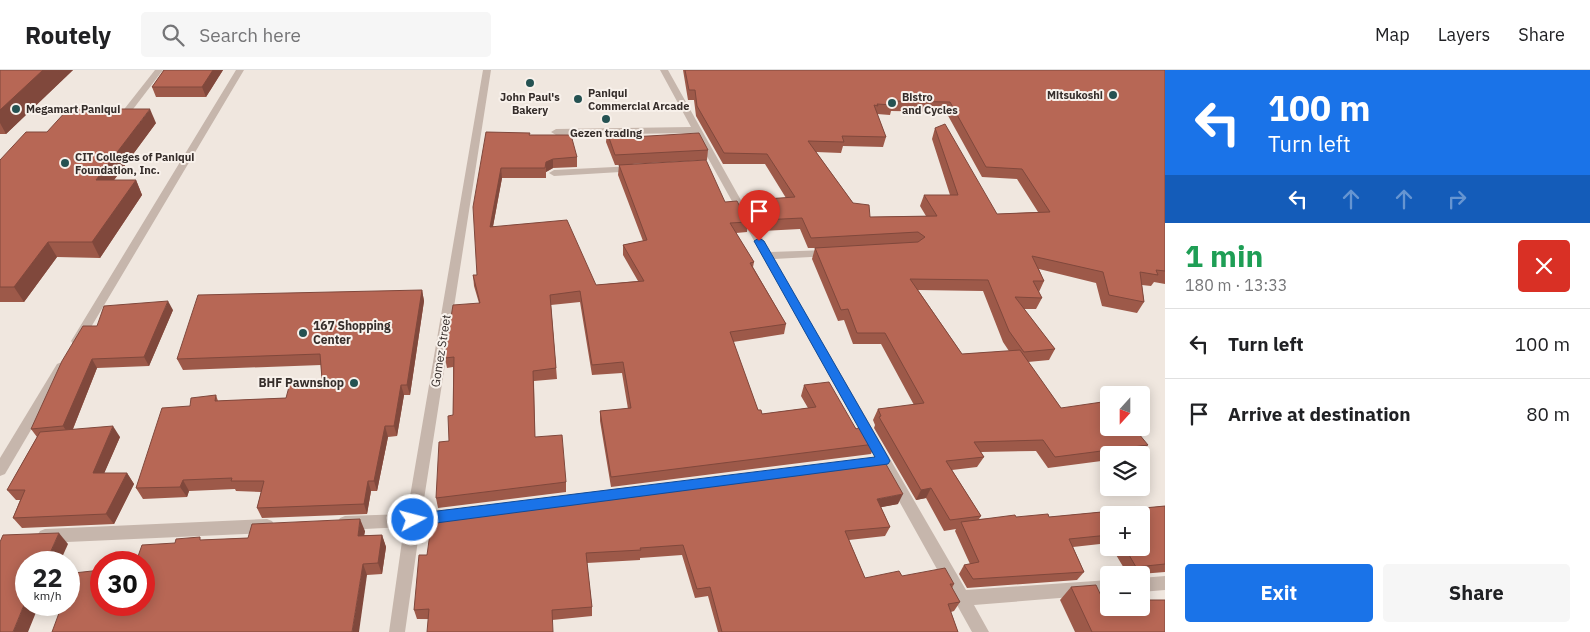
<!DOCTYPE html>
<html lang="en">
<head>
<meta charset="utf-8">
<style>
  :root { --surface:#fff; --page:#f6f6f6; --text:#202124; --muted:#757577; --line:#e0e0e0; --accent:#1a73e8 }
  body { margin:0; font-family:"IBM Plex Sans",sans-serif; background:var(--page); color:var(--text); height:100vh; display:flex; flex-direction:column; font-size:19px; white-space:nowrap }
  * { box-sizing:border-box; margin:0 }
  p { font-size:16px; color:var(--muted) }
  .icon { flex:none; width:28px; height:28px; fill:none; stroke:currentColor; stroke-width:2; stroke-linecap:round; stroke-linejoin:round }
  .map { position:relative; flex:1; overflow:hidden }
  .sheet { display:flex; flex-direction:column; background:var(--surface); width:425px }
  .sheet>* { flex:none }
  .guide { background:#1a73e8; color:#fff; overflow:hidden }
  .needle { width:32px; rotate:201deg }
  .controls { position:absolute; left:1100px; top:316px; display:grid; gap:10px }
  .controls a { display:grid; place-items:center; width:50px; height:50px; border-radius:5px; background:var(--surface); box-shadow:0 2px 12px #0003; font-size:25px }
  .speed { position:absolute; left:15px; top:481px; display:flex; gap:10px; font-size:25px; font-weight:700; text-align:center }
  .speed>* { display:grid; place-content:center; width:65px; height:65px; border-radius:50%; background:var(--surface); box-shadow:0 2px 12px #0003; line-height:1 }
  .speed small { font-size:12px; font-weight:400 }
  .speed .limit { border:8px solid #d22; background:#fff; color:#111 }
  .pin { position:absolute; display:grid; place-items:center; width:42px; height:42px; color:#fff; margin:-51px -21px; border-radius:50% 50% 50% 0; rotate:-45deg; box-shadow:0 0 5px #0007 }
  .pin .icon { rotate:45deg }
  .me { position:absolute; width:55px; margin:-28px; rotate:83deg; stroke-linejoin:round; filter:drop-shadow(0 0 4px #0008) }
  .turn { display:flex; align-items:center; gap:18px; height:105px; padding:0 20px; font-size:22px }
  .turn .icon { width:65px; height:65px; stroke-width:2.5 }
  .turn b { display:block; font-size:35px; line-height:42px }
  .lanes { display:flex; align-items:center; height:48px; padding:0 20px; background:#0003; justify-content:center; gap:25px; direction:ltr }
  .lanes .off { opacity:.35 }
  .round { display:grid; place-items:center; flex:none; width:52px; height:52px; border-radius:5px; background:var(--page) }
  .overview { display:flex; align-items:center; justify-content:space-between; height:85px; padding:0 20px }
  h1 { font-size:30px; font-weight:800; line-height:38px; color:#1e9e55 }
  .primary-button { display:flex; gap:10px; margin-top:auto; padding:10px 20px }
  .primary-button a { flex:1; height:58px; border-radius:5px; background:var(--accent); color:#fff; font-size:20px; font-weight:800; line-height:58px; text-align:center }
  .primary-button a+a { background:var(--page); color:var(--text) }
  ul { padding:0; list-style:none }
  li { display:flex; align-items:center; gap:15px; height:70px; padding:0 20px; border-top:1px solid var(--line) }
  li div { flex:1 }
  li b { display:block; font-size:19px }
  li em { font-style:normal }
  header { display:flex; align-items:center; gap:30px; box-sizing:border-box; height:70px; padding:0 25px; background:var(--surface); border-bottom:1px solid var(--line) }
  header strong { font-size:24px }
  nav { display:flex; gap:28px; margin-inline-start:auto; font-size:18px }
  .search { width:350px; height:45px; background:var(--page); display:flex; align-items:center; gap:12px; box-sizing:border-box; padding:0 18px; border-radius:5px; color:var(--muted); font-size:19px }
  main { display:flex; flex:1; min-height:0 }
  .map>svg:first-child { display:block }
</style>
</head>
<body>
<header>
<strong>Routely</strong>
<div class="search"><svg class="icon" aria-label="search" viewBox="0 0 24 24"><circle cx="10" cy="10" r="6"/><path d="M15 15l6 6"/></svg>Search here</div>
<nav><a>Map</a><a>Layers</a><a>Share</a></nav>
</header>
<main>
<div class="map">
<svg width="1165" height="562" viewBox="0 0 1165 562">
  <rect width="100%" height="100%" fill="#f0e7df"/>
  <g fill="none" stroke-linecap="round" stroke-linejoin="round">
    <g fill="#c6b6ac" fill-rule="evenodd">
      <path d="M155,0H163L124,51H118V47Z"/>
      <path d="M236,0H244L81,274H73L71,271L73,268Z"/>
      <path d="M483,0H491L422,442L452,439L457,440L460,445L457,450L420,456L405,562H389L404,457L345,460L340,458L337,453L340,448L345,446L407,444Z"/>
      <path d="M660,0H668L770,182L829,180L834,183L829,186L774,189L966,520L1109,510V524L974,535L989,562H972L694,63L556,65L551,62L556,59L691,57Z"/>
      <path d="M634,96L637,97V101L554,106L549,103L554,100Z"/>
      <path d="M62,292L67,294L68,297L5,404L0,406V388L57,294Z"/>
      <path d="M630,417L635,419L637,423L635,427L630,429L551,439L546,437L544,433L546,429L551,427Z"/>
      <path d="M267,449L272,451L275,456L272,461L267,463L45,473L40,471L37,466L40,461L45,459Z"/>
      <path d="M1165,506V520L1141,522V508Z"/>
    </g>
  </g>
  <g fill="#9d5949" fill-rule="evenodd">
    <path d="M0,0H73L6,64H0Z"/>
    <path d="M164,0H223L206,27H156L152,17Z"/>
    <path d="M683,0H1165V214L1154,212L1151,216L1142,215L1144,232L1137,243L1102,236L1096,213L1039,199L1044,211L1039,222L1042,228L1036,239H1024L1055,279L1049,290L1028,292L1061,338L1148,375L1140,385H1109V390L1048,398L1036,381L981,382L984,387L977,397L952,400L981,446L979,449L1016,447H1049L1165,436V502L1128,505L1112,478H1141L1109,445V473L1073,477L1084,502L1077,510L967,518L959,504L964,495L970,494L955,461L956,459L944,461L926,428L916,430L874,358L875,355L873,350L878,339L914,335L881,274H853L844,250L838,251L812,189L815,178H808L800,159L760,161L749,141L751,130L786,128L765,94H723L696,46L694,30H688ZM891,41L946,42L982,107L1017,109L1038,142L997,144L935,58L932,69L950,125H924L920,136L926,146L870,147L853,133L816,82L841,83L843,76L883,77L886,67L877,44L890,45ZM918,220L983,221L1003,272L1009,281L962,284Z"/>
    <path d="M156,53L114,110H136L142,125L100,188L57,187L24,232H0V90L47,62Z"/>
    <path d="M486,62L530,65L577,87V97L553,98L546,102V108H502L493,156L596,215L638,211L623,185V175L643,171L618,105L619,95H615L606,72L607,62L632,67L708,80L707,90L632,94L725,132L748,152L747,162L736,163L754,192L753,197L786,254L784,264L733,272L758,340L762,344L808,338L801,326L804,315L875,374L871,384L611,417L600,351V341L628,339L622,303L592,305L580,232L551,235L557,309L534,311L535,367L566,412V422L438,438L436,428L449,371L453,345V297L447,298L445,288L479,233L474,216L473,205H477Z"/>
    <path d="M422,220L424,231L410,325H404L397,366L388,367L377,421H371L367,444L262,448L257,438L261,422L236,421L235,419L189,421L187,427L143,429L136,418L190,336L216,325L218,331L286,328L322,309L321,295L183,300L177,289Z"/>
    <path d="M173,240L149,296L97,298L73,359L120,367L104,403H127L134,414L114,454L22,458L13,448L20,430H16L7,420L37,367L31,359L97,256Z"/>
    <path d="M614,423L898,434L881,437L890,457L885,466L849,470L865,508L902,506L954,514L952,518L960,532L954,541L951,542L958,562H718L708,526L695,528L682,485L640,488V490L587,493L592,537V546L552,550L417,549L414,540L427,485L568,432L614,428Z"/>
    <path d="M365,461L364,465H382L386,477L382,504L367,505L101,535L175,473L202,470L248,468Z"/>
    <path d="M1071,517L1103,530L1165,562H1075L1060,530Z"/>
  </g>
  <g fill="#80483c">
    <path d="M43,0H73L6,64L0,53V40Z"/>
    <path d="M213,0H223L206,27L202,17Z"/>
    <path d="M150,39L156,53L103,125L96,110Z"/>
    <path d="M553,89V98L546,102V108V92Z"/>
    <path d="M501,98L502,108L491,167L490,157Z"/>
    <path d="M136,110L142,125L100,188L92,172Z"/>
    <path d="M48,172L57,187L24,232L14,217Z"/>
    <path d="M422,220L424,231L410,325L407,315Z"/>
    <path d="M168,231L173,240L149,296L144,287Z"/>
    <path d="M92,289L97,298L70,366L63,356Z"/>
    <path d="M401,315L404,325L397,366L394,356Z"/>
    <path d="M113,356L120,367L100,413L93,403Z"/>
    <path d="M385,356L388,367L377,421L374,411Z"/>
    <path d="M127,403L134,414L114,454L106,444Z"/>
    <path d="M183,410L189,421L187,427L180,417Z"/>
    <path d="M368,411L371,421L367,444L364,434Z"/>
    <path d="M931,418L926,428L916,430L921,420Z"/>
    <path d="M903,424L898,434L872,439L877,429Z"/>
    <path d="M360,449L365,461L362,477L358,466Z"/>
    <path d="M59,463L68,474L60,492H46Z"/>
    <path d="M382,465L386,477L382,504L378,493Z"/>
    <path d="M363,494L367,505L359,562H352Z"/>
    <path d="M26,530V535H39L28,562H13Z"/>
  </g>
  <g fill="#b76755" stroke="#80483c" fill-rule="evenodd">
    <path d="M0,0H43L0,40Z"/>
    <path d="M164,0H213L202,17H152Z"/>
    <path d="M685,0H1165V201L1156,200L1158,205L1140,202L1144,232L1109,225L1103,202L1032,186L1044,211H1033L1042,228L1015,227L1055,279L1024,282L1009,261L988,210L910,209L962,284L1020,280L1061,338L1109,331V358H1134L1148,375L1055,387L1043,370L974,372L984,387L946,391L981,446L950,450L931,418L921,420L879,347L881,346L878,339L924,333L885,263H857L848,239L841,240L815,178L918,172L925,167L918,162L811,168L802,148L762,150L751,130L795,127L767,84L724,83L697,36L695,20H689ZM892,31L950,32L986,97L1022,99L1050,142L997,144L945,54L935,58L958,125H924L937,146L870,147L869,135L853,133L808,71L844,72L842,66L886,67L874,35L878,36L877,34L893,35Z"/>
    <path d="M68,39H150L96,110H136L92,172H48L14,217H0V90L26,62H47Z"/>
    <path d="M631,61L632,67L699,63L708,80L615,85L607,62Z"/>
    <path d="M486,62L530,63L529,65H571L577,87L553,89L546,92L545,98H501L490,157L567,150L596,215L644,211L623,175L647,170L619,95L706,90L725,132L737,131L748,152L730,153L754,192L750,193L786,254L730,262L758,340H761L762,344L816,337L804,315L829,312L856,359L864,355L875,374L611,407L600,341L631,338L623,292L592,295L580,221L550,225L556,298L533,301L535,367L562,365L566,412L436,428L439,372L449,371L448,346L453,345L454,287L445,288V284L453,235L480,233L473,205H477L473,137Z"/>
    <path d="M422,220L407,315H401L394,356H385L374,411H368L364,434L257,438L264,411H231L232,408L183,410L180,417L136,418L162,338L190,336L191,328L216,325L215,331L286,328L290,313L322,309L320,284L177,289L198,225Z"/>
    <path d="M168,231L144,287L92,289L63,356L31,359L62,291L83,256H97L104,236Z"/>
    <path d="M113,356L93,403H127L106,444L13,448L25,420H7L40,362Z"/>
    <path d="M883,389L903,424L877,429L890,457L845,461L865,508L899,501L902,506L945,498L954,514H950L960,532L948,534L958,562H722L710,517L697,519L683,475L640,478L641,480L586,483L592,537L552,540L553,562H427L429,539L414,540L419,485H427L432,449H435V446L568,429V432L615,428L614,423Z"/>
    <path d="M1165,436V494L1136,497L1125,478H1141V445H1109V465L1069,469L1084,502L973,509L964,495L979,492L961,452L1015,445L1016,447L1048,444L1049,447Z"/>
    <path d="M360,449L358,466L382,465L378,493L363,494L352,562H52L62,535H69V516L74,503L101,500V535H144V492H136L142,475L175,473L176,469L200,467V470L248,468L252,454Z"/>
    <path d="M59,463L46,492H26V530L13,562H0V472L3,465Z"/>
    <path d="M1096,515L1103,530H1109V538H1141V530H1165V562H1092L1071,517Z"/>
  </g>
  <path fill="#1a73e8" stroke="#114b97" d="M759,168L764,171L888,387L890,391L888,394L413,456L408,454L406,450L408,446L413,444L875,387L754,171Z"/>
  <g fill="#255252" stroke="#f8f1eb" stroke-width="2">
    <circle cx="530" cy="13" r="5"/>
    <circle cx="1113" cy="25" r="5"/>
    <circle cx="578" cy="29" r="5"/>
    <circle cx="892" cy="33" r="5"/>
    <circle cx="16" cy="39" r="5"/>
    <circle cx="606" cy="49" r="5"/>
    <circle cx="65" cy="93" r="5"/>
    <circle cx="303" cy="263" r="5"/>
    <circle cx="354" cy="313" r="5"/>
  </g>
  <g text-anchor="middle" stroke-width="4" stroke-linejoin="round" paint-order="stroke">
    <g font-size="11" font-weight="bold" fill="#352d2a" stroke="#f8f1eb" text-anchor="start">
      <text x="588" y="27">Paniqui<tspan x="588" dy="13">Commercial Arcade</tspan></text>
      <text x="1103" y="29" text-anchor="end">Mitsukoshi</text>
      <text x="530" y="31" text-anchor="middle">John Paul's<tspan x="530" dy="13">Bakery</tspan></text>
      <text x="902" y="31">Bistro<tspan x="902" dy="13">and Cycles</tspan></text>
      <text x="26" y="43">Megamart Paniqui</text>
      <text x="606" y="67" text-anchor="middle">Gezen trading</text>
      <text x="75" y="91">CIT Colleges of Paniqui<tspan x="75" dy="13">Foundation, Inc.</tspan></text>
    </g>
    <g font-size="12" font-weight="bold" fill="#352d2a" stroke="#f8f1eb" text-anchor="start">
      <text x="313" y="260">167 Shopping<tspan x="313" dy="14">Center</tspan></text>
      <text x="344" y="317" text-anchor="end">BHF Pawnshop</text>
    </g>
    <g font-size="12" fill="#352d2a" stroke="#f8f1eb">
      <text transform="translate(441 281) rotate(-81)" y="4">Gomez Street</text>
    </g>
  </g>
</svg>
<div class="controls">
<a><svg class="needle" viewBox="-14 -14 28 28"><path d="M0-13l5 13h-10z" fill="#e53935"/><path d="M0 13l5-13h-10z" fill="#757577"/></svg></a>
<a><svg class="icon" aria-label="layers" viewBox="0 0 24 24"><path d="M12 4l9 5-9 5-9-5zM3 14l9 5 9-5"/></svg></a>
<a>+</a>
<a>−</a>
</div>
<div class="speed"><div>22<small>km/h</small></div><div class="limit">30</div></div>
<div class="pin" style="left:759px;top:171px;background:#d93025"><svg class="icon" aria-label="arrive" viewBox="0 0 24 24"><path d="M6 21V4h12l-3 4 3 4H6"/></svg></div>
<svg class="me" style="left:413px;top:450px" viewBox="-20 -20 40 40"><circle r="17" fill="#1a73e8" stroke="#fff" stroke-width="3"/><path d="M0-11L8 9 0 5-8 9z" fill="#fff"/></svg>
</div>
<section class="sheet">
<div class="guide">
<div class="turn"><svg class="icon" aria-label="left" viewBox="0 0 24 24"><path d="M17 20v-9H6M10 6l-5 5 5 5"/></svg><div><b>100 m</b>Turn left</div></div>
<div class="lanes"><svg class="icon" aria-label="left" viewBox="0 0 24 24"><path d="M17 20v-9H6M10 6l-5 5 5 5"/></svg><svg class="icon off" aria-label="ahead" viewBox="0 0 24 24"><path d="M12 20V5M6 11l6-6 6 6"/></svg><svg class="icon off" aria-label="ahead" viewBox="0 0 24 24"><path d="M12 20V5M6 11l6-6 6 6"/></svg><svg class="icon off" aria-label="right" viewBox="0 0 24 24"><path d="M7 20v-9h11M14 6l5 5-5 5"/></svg></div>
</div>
<div class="overview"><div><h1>1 min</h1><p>180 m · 13:33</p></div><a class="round" style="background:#d93025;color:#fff"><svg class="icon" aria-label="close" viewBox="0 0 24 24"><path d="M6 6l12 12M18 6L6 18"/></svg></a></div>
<ul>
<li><svg class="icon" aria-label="left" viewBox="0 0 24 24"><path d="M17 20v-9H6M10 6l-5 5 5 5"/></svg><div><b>Turn left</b></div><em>100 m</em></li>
<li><svg class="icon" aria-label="arrive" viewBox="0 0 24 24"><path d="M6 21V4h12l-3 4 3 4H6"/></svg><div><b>Arrive at destination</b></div><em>80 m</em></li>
</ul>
<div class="primary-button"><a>Exit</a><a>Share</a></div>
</section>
</main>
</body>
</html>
